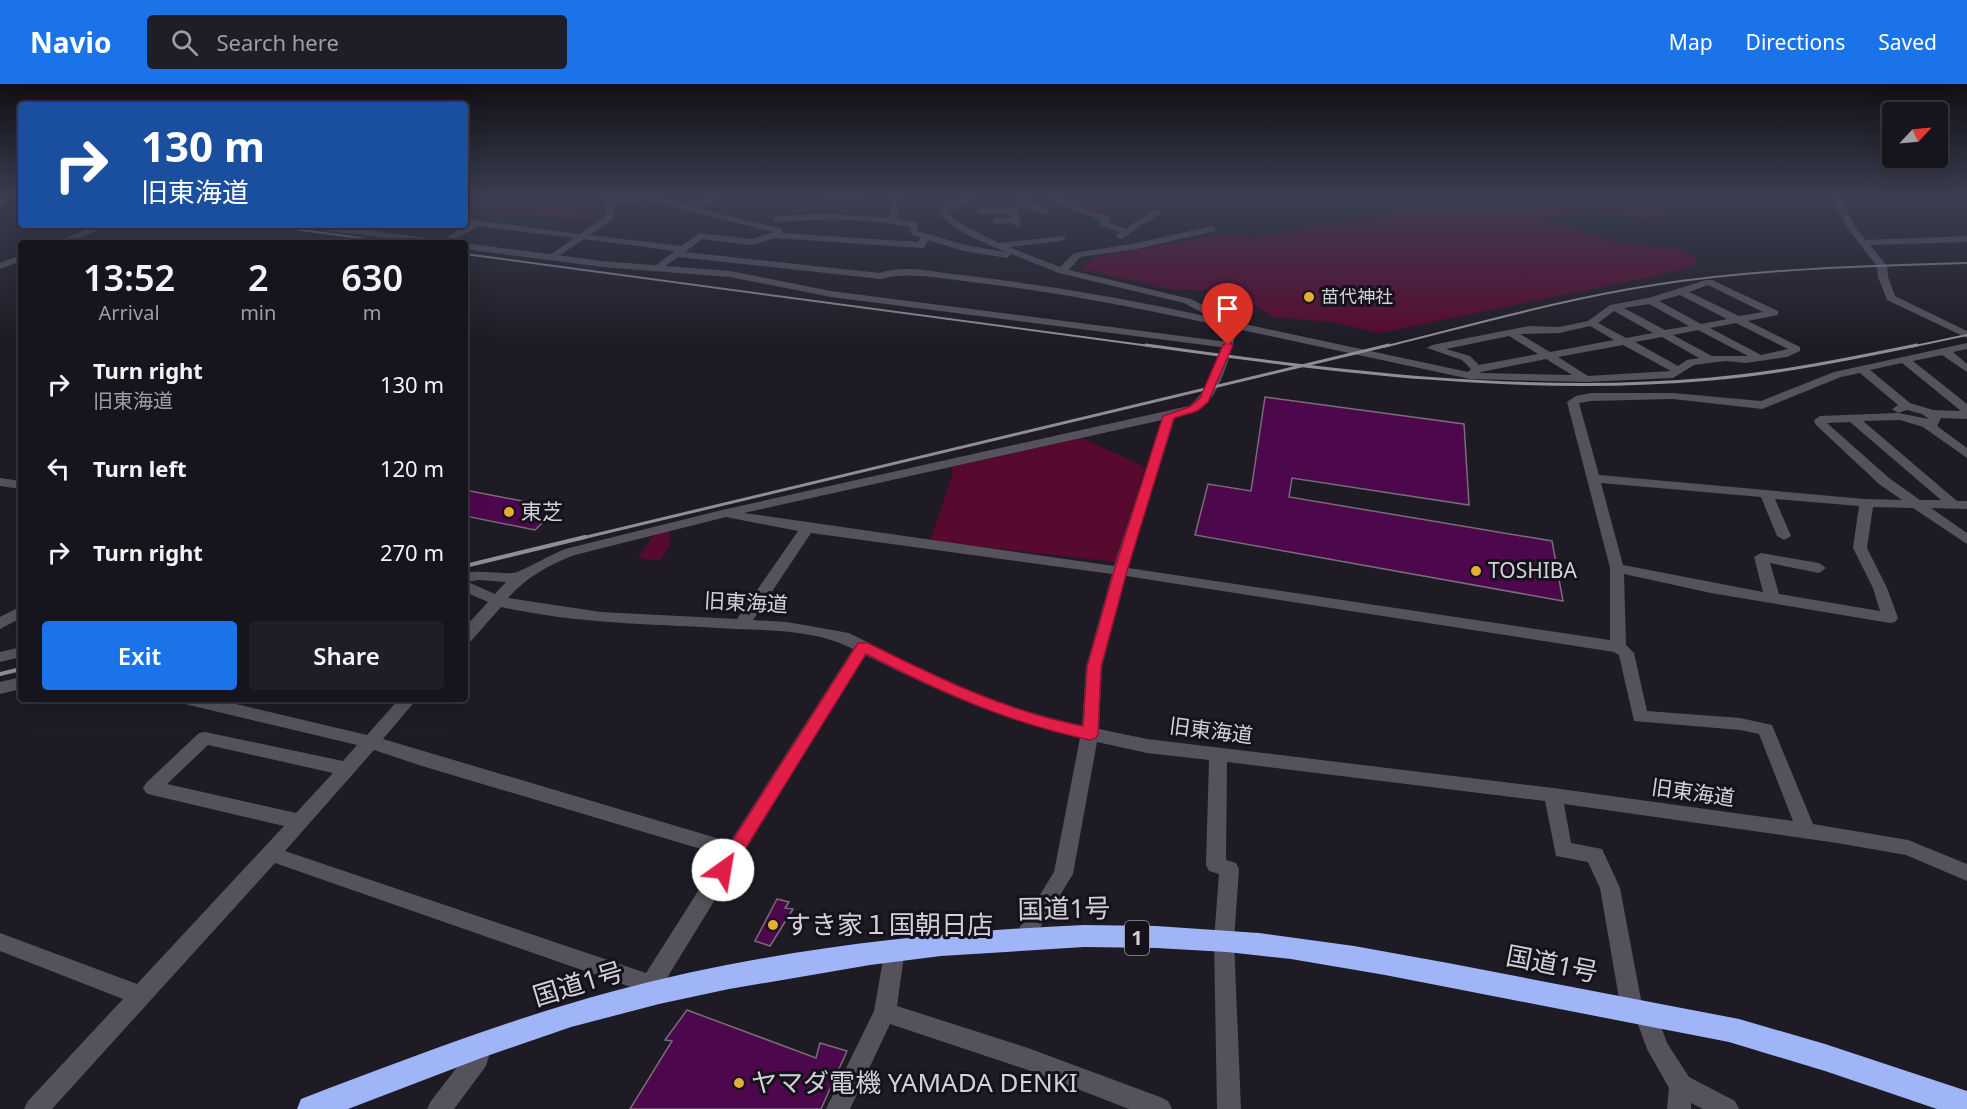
<!DOCTYPE html>
<html lang="en">
<head>
<meta charset="utf-8">
<style>
  :root { --surface:#16141c; --page:#1f1d25; --text:#f1f3f6; --muted:#9e9ea3; --line:#35333b; --accent:#1a73e8 }
  body { margin:0; font-family:"Noto Sans","Noto Sans JP",sans-serif; background:var(--page); color:var(--text); height:100vh; display:flex; flex-direction:column; font-size:22px; white-space:nowrap }
  * { box-sizing:border-box; margin:0 }
  p { font-size:20px; color:var(--muted) }
  .icon { flex:none; width:33px; height:33px; fill:none; stroke:currentColor; stroke-width:2; stroke-linecap:round; stroke-linejoin:round }
  .map { position:relative; flex:1; overflow:hidden }
  .details { position:absolute; left:18px; top:156px; width:450px; height:462px; display:flex; flex-direction:column; background:var(--surface); border-radius:6px; box-shadow:0 6px 24px #0002,0 0 0 2px var(--line) }
  .details>* { flex:none }
  .guide { position:absolute; left:18px; top:18px; width:450px; height:126px; border-radius:6px; box-shadow:0 6px 24px #0002,0 0 0 2px var(--line); background:#1a4fa0; color:#fff; overflow:hidden }
  .needle { width:39px; rotate:64deg }
  .tools { position:absolute; left:1882px; top:18px; display:grid; gap:12px }
  .tools a { display:grid; place-items:center; width:66px; height:66px; border-radius:6px; background:var(--surface); box-shadow:0 6px 24px #0002,0 0 0 2px var(--line); font-size:30px }
  .pin { position:absolute; display:grid; place-items:center; width:51px; height:51px; color:#fff; margin:-62px -26px; border-radius:50% 50% 50% 0; rotate:-45deg; box-shadow:0 0 6px #0007 }
  .pin .icon { rotate:45deg }
  .me { position:absolute; width:66px; margin:-33px; rotate:32deg; stroke-linejoin:round; filter:drop-shadow(0 0 4px #0008) }
  .turn { display:flex; align-items:center; gap:21px; height:126px; padding:0 24px; font-size:27px }
  .turn .icon { width:78px; height:78px; stroke-width:2.5 }
  .turn b { display:block; font-size:42px; line-height:51px }
  .eta { display:flex; justify-content:space-evenly; align-items:center; height:102px; text-align:center }
  .eta b { font-size:36px; font-weight:600; line-height:42px }
  .button { display:flex; gap:12px; margin-top:auto; padding:12px 24px }
  .button a { flex:1; height:69px; border-radius:6px; background:var(--accent); color:#fff; font-size:24px; font-weight:600; line-height:69px; text-align:center }
  .button a+a { background:var(--page); color:var(--text) }
  ul { padding:0; list-style:none }
  li { display:flex; align-items:center; gap:18px; height:84px; padding:0 24px }
  li div { flex:1 }
  li b { display:block; font-size:22px }
  li em { font-style:normal }
  header { display:flex; align-items:center; gap:36px; box-sizing:border-box; height:84px; padding:0 30px; background:var(--accent); color:#fff }
  header strong { font-size:28px }
  nav { display:flex; gap:33px; margin-inline-start:auto; font-size:21px }
  .search { width:420px; height:54px; background:var(--page); display:flex; align-items:center; gap:15px; box-sizing:border-box; padding:0 21px; border-radius:6px; color:var(--muted); font-size:22px }
  .map>svg:first-child { display:block }
</style>
</head>
<body>
<header>
<strong>Navio</strong>
<div class="search"><svg class="icon" aria-label="search" viewBox="0 0 24 24"><circle cx="10" cy="10" r="6"/><path d="M15 15l6 6"/></svg>Search here</div>
<nav><a>Map</a><a>Directions</a><a>Saved</a></nav>
</header>
<div class="map">
<svg width="1967" height="1025" viewBox="0 0 1967 1025">
  <rect width="100%" height="100%" fill="#1e1b25"/>
  <g fill="#580930">
    <path d="M465,114H554L594,133L593,136L577,137L465,123Z"/>
    <path d="M1082,114H1150L1149,118L1103,129L1074,124Z"/>
    <path d="M1215,114H1701L1665,134L1642,135L1590,127L1542,135L1619,158L1676,164L1696,172L1698,180L1659,191L1380,249L1331,238L1273,233L1250,218L1219,206H1173L1083,185L1092,174L1218,150L1254,153L1374,133L1391,122L1219,118Z"/>
    <path d="M1082,354L1145,383L1116,478L930,457L953,389L951,383Z"/>
    <path d="M670,448L669,457L671,459L660,477L638,474L655,450Z"/>
  </g>
  <g fill="#4d074d" stroke="#776d77" stroke-width="1.5">
    <path d="M1265,313L1464,340L1469,421L1292,394L1289,413L1552,457L1563,517L1195,451L1208,400L1251,407Z"/>
    <path d="M465,406L558,424L535,446L465,432Z"/>
    <path d="M777,815L789,818L785,824L793,825L770,862L755,857Z"/>
    <path d="M687,926L816,974L820,959L847,967L821,1025H630L672,957L665,956Z"/>
  </g>
  <g fill="none" stroke-linecap="round" stroke-linejoin="round">
    <g fill="#55525d" fill-rule="evenodd">
      <path d="M0,114H13L14,115L0,122Z"/>
      <path d="M606,114H659L690,122L712,114H723L700,125L782,145V149L918,158L920,153L911,150L910,143C865,134 821,134 776,138L772,135L776,132L828,130L889,134L890,114H898L897,135L917,139L918,147L965,161L1006,168C982,158 957,149 939,129C948,118 961,114 975,114L948,129L959,139L999,159L1064,152L1066,154L1061,157L1009,163L1060,183L1074,169L1137,159L1212,142L1216,145L1215,147L1137,165L1080,173L1069,186L1191,215L1226,233V236L1468,288L1471,285L1462,276L1427,264L1432,261L1529,242L1559,243L1588,237L1610,221L1648,214L1706,196H1712L1778,227V231L1748,237L1800,263V267L1787,273L1746,279L1725,277L1694,281L1673,294L1586,298L1470,295L1237,245C1231,268 1220,314 1198,327C1192,330 1182,331 1175,333L1128,484L1610,556V484L1567,318L1576,312L1591,309H1673L1761,317L1834,288L1967,259V265L1953,268L1967,280V288L1942,271L1913,277L1967,320V335L1941,334L1937,342L1967,364V374L1923,343L1900,336L1863,337L1957,417H1967V425L1931,424L1967,449V460L1913,424L1873,423L1867,464L1887,504L1898,534L1895,538L1890,539L1711,509L1624,490L1626,561L1634,569L1647,627L1740,634L1772,641L1813,740L1908,756L1967,780V797L1906,771L1837,759L1564,720L1571,759L1602,765L1620,804L1642,921L1646,920L1654,923L1667,959L1689,993L1735,1017L1739,1025H1703L1691,1019V1025H1667L1669,1004L1647,965L1636,935L1632,936L1624,933L1621,926L1600,804L1588,778L1556,772L1545,717L1227,678L1226,776L1236,779L1239,785L1234,856L1241,1025H1217L1214,856L1219,790L1209,787L1206,781L1209,676L1147,669L1097,658L1073,790L1030,860L1023,863L1016,860L1013,854L1054,788L1080,654C1004,637 935,606 865,571L659,907L651,910L275,779L52,1025H24L28,1017L123,915L0,867V849L137,900L284,742L152,711L146,709L143,704L146,699L199,649L205,648L343,677L357,661L189,621L183,619L181,615H215L367,651L399,615H417L383,655L730,758L853,565C813,544 763,547 719,544C646,540 572,539 501,523L471,557L465,558V543L488,518L465,508V489C482,486 496,490 513,489C519,489 554,469 565,465L722,426L1189,322C1212,304 1220,271 1227,243C1143,225 1058,208 971,198C942,195 909,187 881,195L678,173L658,187L653,184L655,182L675,167L584,155L553,176L548,173L550,171L574,154L478,142L449,159H437L467,141H465V135L580,150L606,132ZM650,117L774,148L751,155L700,149L681,162L590,151C603,142 618,137 615,119ZM775,154L922,164L925,163L928,156L964,167L1007,174L1011,170L1059,189L1184,219L1210,233C1128,215 1045,201 962,191C937,189 904,180 880,189L685,168L702,155L751,161ZM1708,201L1763,228L1739,232L1689,208ZM1680,211L1727,235L1701,240L1659,217ZM1649,220L1689,242L1665,246L1624,224ZM1614,227L1653,249L1626,254L1598,239ZM1736,239L1788,265L1761,271L1710,244ZM1590,242L1614,256L1550,268L1520,250L1559,249ZM1698,246L1748,272H1712L1673,251ZM1509,252L1538,270L1479,281L1470,272L1446,265ZM1662,253L1699,274L1687,276L1678,282L1635,258ZM1623,261L1671,287L1588,292L1558,273ZM1546,275L1572,291L1480,289L1481,288ZM1902,279L1961,327L1933,326L1910,319L1870,286ZM1860,289L1898,321L1892,325L1898,329L1820,332L1814,336L1815,340L1879,400L1902,416L1865,415L1599,391L1579,319L1591,317L1673,315L1762,325L1841,293ZM1907,326L1922,330L1929,335L1898,329ZM1162,336L1114,482L744,429ZM1850,338L1941,416H1920L1889,394L1827,339ZM1601,399L1761,413L1777,452L1784,456L1791,452L1775,415L1859,422L1853,464L1873,504L1880,527L1779,510L1770,479L1819,489L1826,484L1819,479L1761,469L1754,473L1763,508L1623,481ZM726,433L798,447L737,535L601,528L508,514C527,493 548,481 575,471ZM811,449L1112,490L1086,583L1082,642L1013,624L945,597L849,549L787,538L753,536ZM1126,492L1614,568L1619,571L1634,637L1740,646L1759,650L1793,737L1553,704L1147,655L1099,645L1102,583ZM478,496L506,498L495,510L468,498ZM208,661L333,689L296,729L167,700ZM374,666L422,682L721,771L646,889L285,767Z"/>
      <path d="M826,114H865L861,117H830Z"/>
      <path d="M1020,114H1028L1025,118L1038,120L1050,127L1046,130L1022,123L1018,127L1021,140L1017,143L1012,139L995,140L991,137L995,134H1011L1010,130H980L976,127L980,124H1012Z"/>
      <path d="M1044,114H1055L1111,134L1109,139L1127,145C1134,136 1146,133 1155,125L1162,127C1156,134 1150,136 1141,141C1134,145 1130,151 1121,155L1116,152L1120,148L1100,142L1099,140L1102,137Z"/>
      <path d="M343,141H354L344,148H338V144Z"/>
      <path d="M0,394L21,397V405L0,402Z"/>
      <path d="M21,522V534L0,545V533Z"/>
      <path d="M21,593V605L0,610V598Z"/>
      <path d="M895,856L902,858L905,865L897,922L1028,964L1160,1013L1168,1017L1172,1025H1129L1028,986L890,940L850,1025H826L874,927L885,865L888,858Z"/>
      <path d="M481,951L489,954L492,962L486,982L454,1025H427L431,1017L468,969L473,954Z"/>
    </g>
    <g fill="#55525d" fill-rule="evenodd">
      <path d="M1832,114H1840L1856,144L1866,156L1967,152V158L1870,161L1887,182L1888,193L1895,212L1967,247V254L1887,216L1878,193L1877,182L1848,145Z"/>
      <path d="M98,141H110L66,159H53Z"/>
      <path d="M302,141H326L444,156L449,159H423L306,144Z"/>
      <path d="M465,159L602,177L730,187L831,207L1228,258L1233,261L1228,264L831,213L730,193L602,183L465,165Z"/>
      <path d="M21,171V177L0,185V179Z"/>
      <path d="M21,563V573L0,578V568Z"/>
    </g>
    <path fill="#818db9" fill-rule="evenodd" d="M0,114H7L0,118Z"/>
    <path fill="#9fb5f7" fill-rule="evenodd" d="M1084,841L1156,842L1259,849L1354,862L1448,879L1739,935L1825,960L1967,1007V1025H1937L1825,987L1729,958L1385,891L1291,875L1227,868L1156,864L1084,863L941,872L870,881L729,905L659,920L571,943L484,973L348,1025H297L301,1015C336,1001 372,988 407,975C475,950 543,926 614,907C767,866 926,848 1084,841Z"/>
    <g stroke="#8f8d95" stroke-width="2">
      <path d="M247,141L272,144"/>
      <path d="M264,141L398,159"/>
      <path d="M465,170L1157,263"/>
      <path d="M1383,263C1473,241 1563,215 1654,201C1757,185 1862,182 1967,179"/>
      <path d="M1910,263L1967,251"/>
    </g>
    <g stroke="#8f8d95" stroke-width="3">
      <path d="M1146,261C1332,287 1522,312 1711,295C1780,289 1849,275 1917,261"/>
      <path d="M578,455L1389,261"/>
    </g>
    <g stroke="#8f8d95" stroke-width="4">
      <path d="M465,482L585,453"/>
      <path d="M0,590L21,585"/>
    </g>
  </g>
  <linearGradient id="sky" x2="0" y2="1"><stop stop-color="#100f14"/><stop offset="0.44" stop-color="#3b3f51"/><stop offset="1" stop-color="#3b3f51" stop-opacity="0"/></linearGradient>
  <rect width="1967" height="257" fill="url(#sky)"/>
  <path fill="#e11d48" stroke="#92132f" stroke-width="1.5" d="M1228,258L1233,261L1208,318L1197,327L1174,334L1127,487L1101,583L1098,650L1096,654L1090,656C1009,639 940,608 866,570L729,791L723,793L717,791L714,786L717,781L858,559H868C938,594 1006,627 1083,642L1087,583L1114,487L1163,332L1189,323L1200,314L1223,261Z"/>
  <g fill="#e2af34" stroke="#15121b" stroke-width="2">
    <circle cx="1309" cy="213" r="6"/>
    <circle cx="509" cy="428" r="6"/>
    <circle cx="1476" cy="487" r="6"/>
    <circle cx="773" cy="841" r="6"/>
    <circle cx="739" cy="999" r="6"/>
  </g>
  <g text-anchor="middle" stroke-width="6" stroke-linejoin="round" paint-order="stroke">
    <g font-size="18" fill="#d3d1d8" stroke="#15121b" text-anchor="start">
      <text x="1321" y="219">苗代神社</text>
    </g>
    <rect fill="#15121b" stroke="#9a989f" stroke-width="1.5" x="1125" y="837" width="24" height="34" rx="4.5"/>
    <g font-size="20" font-weight="bold" fill="#d3d1d8">
      <text x="1137" y="861">1</text>
    </g>
    <g font-size="21" fill="#d3d1d8" stroke="#15121b" text-anchor="start">
      <text x="521" y="435">東芝</text>
      <text x="1488" y="494">TOSHIBA</text>
    </g>
    <g font-size="21" fill="#d3d1d8" stroke="#15121b">
      <text transform="translate(746 519) rotate(3)" y="7">旧東海道</text>
      <text transform="translate(1211 647) rotate(7)" y="7">旧東海道</text>
      <text transform="translate(1693 709) rotate(8)" y="7">旧東海道</text>
    </g>
    <g font-size="26" fill="#d3d1d8" stroke="#15121b">
      <text transform="translate(1064 825) rotate(-1)" y="9">国道1号</text>
      <text transform="translate(1552 880) rotate(11)" y="9">国道1号</text>
      <text transform="translate(578 900) rotate(-17)" y="9">国道1号</text>
    </g>
    <g font-size="26" fill="#d3d1d8" stroke="#15121b" text-anchor="start">
      <text x="785" y="850">すき家１国朝日店</text>
      <text x="751" y="1008">ヤマダ電機 YAMADA DENKI</text>
    </g>
  </g>
</svg>
<div class="tools">
<a><svg class="needle" viewBox="-14 -14 28 28"><path d="M0-13l5 13h-10z" fill="#e53935"/><path d="M0 13l5-13h-10z" fill="#9e9ea3"/></svg></a>
</div>
<div class="pin" style="left:1228px;top:261px;background:#d93025"><svg class="icon" aria-label="arrive" viewBox="0 0 24 24"><path d="M6 21V4h12l-3 4 3 4H6"/></svg></div>
<svg class="me" style="left:723px;top:786px" viewBox="-20 -20 40 40"><circle r="19" fill="#fff"/><path d="M0-13L10 11 0 6-10 11z" fill="#e11d48"/></svg>
<div class="guide">
<div class="turn"><svg class="icon" aria-label="right" viewBox="0 0 24 24"><path d="M7 20v-9h11M14 6l5 5-5 5"/></svg><div><b>130 m</b>旧東海道</div></div>
</div>
<section class="details">
<div class="eta">
<div><b>13:52</b><p>Arrival</p></div>
<div><b>2</b><p>min</p></div>
<div><b>630</b><p>m</p></div>
</div>
<ul>
<li><svg class="icon" aria-label="right" viewBox="0 0 24 24"><path d="M7 20v-9h11M14 6l5 5-5 5"/></svg><div><b>Turn right</b><p>旧東海道</p></div><em>130 m</em></li>
<li><svg class="icon" aria-label="left" viewBox="0 0 24 24"><path d="M17 20v-9H6M10 6l-5 5 5 5"/></svg><div><b>Turn left</b></div><em>120 m</em></li>
<li><svg class="icon" aria-label="right" viewBox="0 0 24 24"><path d="M7 20v-9h11M14 6l5 5-5 5"/></svg><div><b>Turn right</b></div><em>270 m</em></li>
</ul>
<div class="button"><a>Exit</a><a>Share</a></div>
</section>
</div>
</body>
</html>
